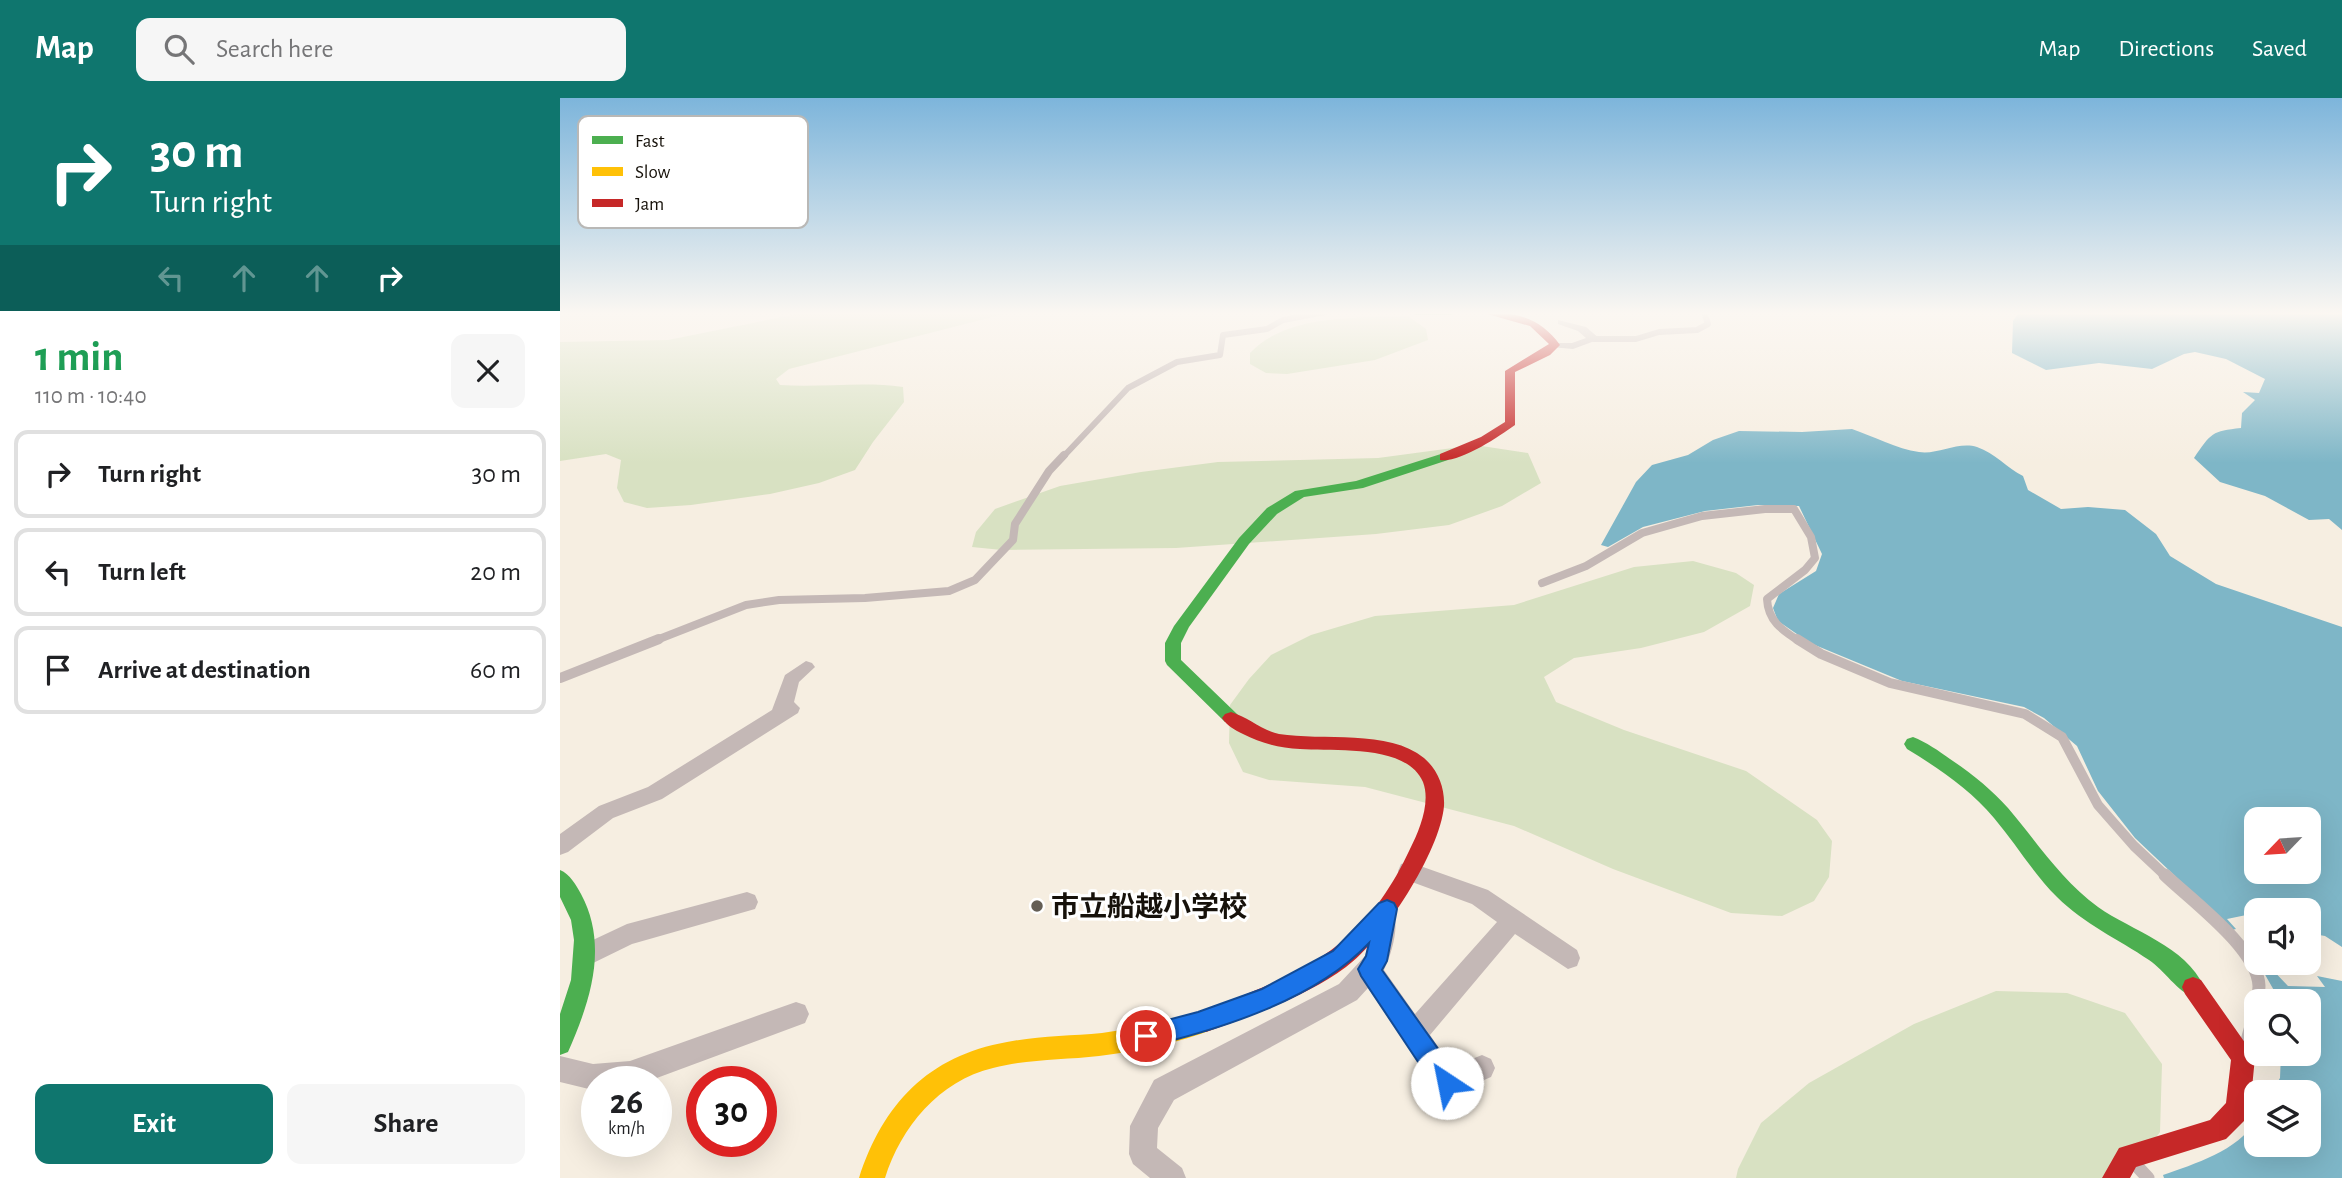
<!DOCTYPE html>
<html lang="en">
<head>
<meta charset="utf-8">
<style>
  :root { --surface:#fff; --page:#f6f6f6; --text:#202124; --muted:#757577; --line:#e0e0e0; --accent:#0f766e }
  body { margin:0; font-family:"Alegreya Sans","Noto Sans JP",sans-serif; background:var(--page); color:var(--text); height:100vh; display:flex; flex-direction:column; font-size:26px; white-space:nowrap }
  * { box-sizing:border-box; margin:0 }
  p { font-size:23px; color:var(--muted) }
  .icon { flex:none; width:38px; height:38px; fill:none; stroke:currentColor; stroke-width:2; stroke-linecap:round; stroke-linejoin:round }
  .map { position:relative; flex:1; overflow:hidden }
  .drawer { display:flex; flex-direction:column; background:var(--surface); width:560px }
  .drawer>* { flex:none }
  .guide { background:#0f766e; color:#fff; overflow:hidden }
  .needle { width:46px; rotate:245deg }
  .tools { position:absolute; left:1684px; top:709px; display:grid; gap:14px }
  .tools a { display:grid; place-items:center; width:77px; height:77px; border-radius:14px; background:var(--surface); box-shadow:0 7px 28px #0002; font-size:35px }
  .speed { position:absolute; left:21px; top:968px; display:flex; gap:14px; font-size:35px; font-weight:700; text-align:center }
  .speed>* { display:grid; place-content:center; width:91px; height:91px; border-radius:50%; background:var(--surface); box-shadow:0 7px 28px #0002; line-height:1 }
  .speed small { font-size:18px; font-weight:400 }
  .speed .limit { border:10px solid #d22; background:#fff; color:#111 }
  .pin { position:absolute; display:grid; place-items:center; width:60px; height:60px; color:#fff; margin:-30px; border:4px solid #fff; border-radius:50%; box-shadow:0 2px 7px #0007 }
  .me { position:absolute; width:77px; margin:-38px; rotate:326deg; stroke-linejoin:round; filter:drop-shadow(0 0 5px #0008) }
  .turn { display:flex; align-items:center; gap:24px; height:147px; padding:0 35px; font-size:32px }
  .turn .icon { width:91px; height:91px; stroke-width:2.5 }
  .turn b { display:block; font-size:49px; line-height:60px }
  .lanes { display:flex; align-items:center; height:66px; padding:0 35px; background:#0003; justify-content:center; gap:35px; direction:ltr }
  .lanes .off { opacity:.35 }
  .round { display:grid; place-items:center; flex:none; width:74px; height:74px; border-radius:14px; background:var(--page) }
  .overview { display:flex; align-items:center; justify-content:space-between; height:119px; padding:0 35px }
  h1 { font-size:42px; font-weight:700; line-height:52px; color:#1e9e55 }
  .button { display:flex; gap:14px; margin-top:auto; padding:14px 35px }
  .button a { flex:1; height:80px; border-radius:14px; background:var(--accent); color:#fff; font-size:28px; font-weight:700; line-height:80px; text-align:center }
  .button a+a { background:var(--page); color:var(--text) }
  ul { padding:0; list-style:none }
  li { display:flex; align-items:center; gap:21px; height:88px; margin:0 14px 10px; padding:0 21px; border:4px solid var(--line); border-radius:14px }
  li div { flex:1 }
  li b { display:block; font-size:26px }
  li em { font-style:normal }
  header { display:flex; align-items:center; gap:42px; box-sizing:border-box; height:98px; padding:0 35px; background:var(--accent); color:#fff }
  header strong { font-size:33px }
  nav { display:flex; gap:38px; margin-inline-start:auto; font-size:24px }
  .search { width:490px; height:63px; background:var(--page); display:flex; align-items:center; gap:18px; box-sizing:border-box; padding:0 24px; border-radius:14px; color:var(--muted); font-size:26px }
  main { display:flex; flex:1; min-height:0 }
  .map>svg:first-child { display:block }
</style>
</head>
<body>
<header>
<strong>Map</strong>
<div class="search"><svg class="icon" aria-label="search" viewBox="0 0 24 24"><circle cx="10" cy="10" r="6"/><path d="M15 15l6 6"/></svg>Search here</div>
<nav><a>Map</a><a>Directions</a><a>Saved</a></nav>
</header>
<main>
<section class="drawer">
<div class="guide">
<div class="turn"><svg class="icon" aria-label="right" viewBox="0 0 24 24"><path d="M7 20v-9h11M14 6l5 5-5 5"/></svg><div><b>30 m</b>Turn right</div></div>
<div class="lanes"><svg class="icon off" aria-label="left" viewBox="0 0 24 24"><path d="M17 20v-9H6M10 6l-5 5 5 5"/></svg><svg class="icon off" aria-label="ahead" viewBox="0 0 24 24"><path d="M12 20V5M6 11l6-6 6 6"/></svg><svg class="icon off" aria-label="ahead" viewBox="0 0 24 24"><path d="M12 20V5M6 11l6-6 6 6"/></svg><svg class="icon" aria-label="right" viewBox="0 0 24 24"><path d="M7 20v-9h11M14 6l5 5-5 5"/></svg></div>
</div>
<div class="overview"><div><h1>1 min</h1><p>110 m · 10:40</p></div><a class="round"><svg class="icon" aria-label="close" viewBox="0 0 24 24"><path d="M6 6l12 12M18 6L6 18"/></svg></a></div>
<ul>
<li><svg class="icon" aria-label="right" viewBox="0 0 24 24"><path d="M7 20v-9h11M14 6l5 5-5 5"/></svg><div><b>Turn right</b></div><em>30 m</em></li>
<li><svg class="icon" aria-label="left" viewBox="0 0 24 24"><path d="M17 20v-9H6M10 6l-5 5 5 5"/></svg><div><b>Turn left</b></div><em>20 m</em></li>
<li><svg class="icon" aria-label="arrive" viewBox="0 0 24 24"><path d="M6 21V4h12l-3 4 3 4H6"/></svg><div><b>Arrive at destination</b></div><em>60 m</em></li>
</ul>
<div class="button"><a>Exit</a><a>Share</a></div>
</section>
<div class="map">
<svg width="1782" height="1080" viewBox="0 0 1782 1080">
  <rect width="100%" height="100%" fill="#f6eee1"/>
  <g fill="#d8e1c2">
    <path d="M247,214H452L229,271L216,281L220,287C261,290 302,283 343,289L344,304L313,344L295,372L259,385L210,396L131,407L87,410L64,404L57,390L61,362L46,356L0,363V244L108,242Z"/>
    <path d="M848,218L866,231L868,242L815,262L727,276L706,275L690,266V255C726,216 798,220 848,218Z"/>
    <path d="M915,347L968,355L981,385L942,408L889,427L816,436L616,450L442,452L412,449L416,434L435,411L500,388L581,374L658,364L818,360Z"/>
    <path d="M1133,463L1176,475L1194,487L1190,508L1144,534L1081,550L1014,560L984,579L996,604L1064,632L1186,673L1257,722L1272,743L1269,779L1254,803L1222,818L1171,815L1053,771L954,728L805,689L709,682L683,674L669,645L670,607L689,581L711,557L751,537L815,518L954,507L1074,469Z"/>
    <path d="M1436,893L1507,895L1565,915L1602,966L1600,1034L1567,1080H1176L1178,1071L1201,1025L1249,985L1354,926Z"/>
  </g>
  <g fill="#7eb6c7" fill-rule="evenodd">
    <path d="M1459,214H1782V432L1769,421L1749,422L1705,398L1660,384L1634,360C1651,335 1652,333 1681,330L1682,315L1695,302L1683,294L1699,295L1705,281L1666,261L1635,254L1624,256L1592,271L1539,265L1486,272L1452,255L1453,223Z"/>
    <path d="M1292,331C1313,338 1337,351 1359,354C1378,357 1398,343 1417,349C1435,355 1447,370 1463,378L1468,392L1501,411L1528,409L1565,412L1596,436L1610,458L1656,486L1782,529V849L1765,838L1748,835V812H1696V815L1667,821L1676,831L1672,832L1575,740L1538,693L1517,648L1484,620L1464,609L1342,583L1250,545L1218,523L1213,510L1219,496L1256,473L1262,456L1239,408L1198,407L1145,413L1083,429L1048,449L1041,447L1076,384L1092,367L1128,357L1153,342L1179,333L1242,334ZM1696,721H1748V774H1696Z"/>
    <path d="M1706,865L1728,888L1765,889L1757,878L1782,883V1080H1604L1603,1077C1634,1066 1678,1053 1696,1022V1046H1748V994H1712L1720,980L1721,956H1748V903H1720L1699,866Z"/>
  </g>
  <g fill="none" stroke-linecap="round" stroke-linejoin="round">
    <g stroke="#c4b8b6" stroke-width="6">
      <path d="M1034,241H1076L1099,234L1137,232L1148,226L1144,214"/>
      <path d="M503,359L568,290L617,264L660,257L663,237L707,231L723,222L765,214"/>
    </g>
    <g stroke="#c4b8b6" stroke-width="8">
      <path d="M982,485L1026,468L1082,435L1142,418L1205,411H1234L1251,439L1255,460L1245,472L1207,501C1208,523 1222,532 1239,543"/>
      <path d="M94,543L186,507L219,502L305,500L389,493L415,482L453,442L455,426L489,373L504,357"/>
    </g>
    <g stroke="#c4b8b6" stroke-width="10">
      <path d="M1237,541L1261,556L1330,585L1465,616L1502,639L1538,707L1574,748L1607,779"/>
      <path d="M0,580L99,541"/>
    </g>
    <g stroke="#c4b8b6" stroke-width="13">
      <path d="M1605,777C1631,802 1698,851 1699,888C1699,907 1690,929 1686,947"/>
      <path d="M1575,1066L1588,1080"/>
    </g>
    <g fill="#c4b8b6" fill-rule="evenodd">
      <path d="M998,222L1026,229L1040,241L1013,251L991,249V245H1012L1026,240L1018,233L998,226Z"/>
      <path d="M246,563L252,565L255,569L239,584L234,604L240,610L238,615L102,701L53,720L8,754L0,757V736L39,708L88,689L212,612L225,577Z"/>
      <path d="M849,764L928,792L1017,852L1020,860L1017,868L1008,871L955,836L870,937L892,969L922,957L931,961L935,970L931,979L887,998L878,994L808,890L797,902L614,1002L598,1030L597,1050L622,1070L626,1080H590L573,1066L569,1056L570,1028L594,982L779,886L805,858L817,814L825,811L833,814C840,828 831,858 824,872L855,916L937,824L912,806L841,780L838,773L841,766Z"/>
      <path d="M187,794L195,797L198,804L195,811L72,846L27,868L18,865L15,857L18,849L67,826Z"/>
      <path d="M236,904L245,907L249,916L245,925L86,984H37V992H33L0,984V958L33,966L70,963Z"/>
    </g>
    <g fill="#4caf50" fill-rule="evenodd">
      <path d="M850,214H896L891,217H855Z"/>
      <path d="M884,355L890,359L888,362L803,390L744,399L717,416L689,446L629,529L621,545V562L677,616L680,620L677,624H665L607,567L605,563V545L614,528L679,440L707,410L735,393L796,383Z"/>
      <path d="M1353,639C1366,644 1379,653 1390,661C1411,675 1431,691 1448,710C1477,744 1501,782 1538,809C1572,833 1626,848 1644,889L1641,896L1633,899C1618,894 1604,872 1589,862C1558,841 1524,826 1497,799C1473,775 1456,746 1434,720C1410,691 1378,670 1347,651L1344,646L1347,641Z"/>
      <path d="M0,772C10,776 16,787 21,796C49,848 30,904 8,954L0,957V916L11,882L14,842L11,822L0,799Z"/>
    </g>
    <path fill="#ffc107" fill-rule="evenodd" d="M646,912L654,915L657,923L654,931C618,945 578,953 539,958C504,962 467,961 433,970C379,983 341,1029 325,1080H299C323,1006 368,958 447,944C478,938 510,938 542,935C577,930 612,922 646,912Z"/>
    <g fill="#c62828" fill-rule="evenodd">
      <path d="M920,214C953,213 980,219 1000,247L990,257L955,274V327C938,339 900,365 880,362V356L921,339L945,324V273L989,246L970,228Z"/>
      <path d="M671,614C688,619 701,632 719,636C762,643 829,631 864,660C878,672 885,690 884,708C880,754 823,842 786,869C745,899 694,917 646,934L638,931L635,923L638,915C738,876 801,856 850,751C859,733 871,705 863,684C846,645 773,654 740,651C720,650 700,645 683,636C675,632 667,628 662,620L665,616Z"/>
      <path d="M1633,879L1641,882L1695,959L1690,1011L1687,1020L1666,1041L1576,1069L1570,1080H1542L1559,1050L1650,1022L1666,1005L1671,962L1625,896L1622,889L1625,882Z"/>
    </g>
  </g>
  <linearGradient id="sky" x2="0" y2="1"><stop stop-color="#7db5db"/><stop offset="0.59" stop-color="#fbf7f2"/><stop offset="1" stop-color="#fbf7f2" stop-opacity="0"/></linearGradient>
  <rect width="1782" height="365" fill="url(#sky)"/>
  <path fill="#1a73e8" stroke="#114b97" stroke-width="2" d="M827,802L834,805L837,811L827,863L822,872L896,976L899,985L896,994L887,997L878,994L801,878L798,871L806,858L809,845C755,902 661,931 586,949L577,946L574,938L577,930L638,914L702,891L773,853L819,805Z"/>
  <circle fill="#645e55" stroke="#fff" stroke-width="2.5" cx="477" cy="808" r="7"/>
  <g text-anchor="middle" stroke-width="6" stroke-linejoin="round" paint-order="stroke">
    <g font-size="28" font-weight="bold" fill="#16110a" stroke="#fff" text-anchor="start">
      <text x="491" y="818">市立船越小学校</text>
    </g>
  </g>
  <rect x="18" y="18" width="230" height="112" rx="10" fill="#fff" stroke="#b9b8b6" stroke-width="2"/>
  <rect x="32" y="38" width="31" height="8" fill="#4caf50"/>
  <rect x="32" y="69" width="31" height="9" fill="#ffc107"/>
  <rect x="32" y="101" width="31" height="8" fill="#c62828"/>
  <g font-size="19" fill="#16110a">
    <text x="75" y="49">Fast</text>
    <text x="75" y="80">Slow</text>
    <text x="75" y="112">Jam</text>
  </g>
</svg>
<div class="tools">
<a><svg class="needle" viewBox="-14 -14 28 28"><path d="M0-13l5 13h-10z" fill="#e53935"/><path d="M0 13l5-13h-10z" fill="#757577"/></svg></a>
<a><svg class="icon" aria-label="sound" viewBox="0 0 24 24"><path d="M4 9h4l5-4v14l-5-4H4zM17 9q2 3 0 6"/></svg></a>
<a><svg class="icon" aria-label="search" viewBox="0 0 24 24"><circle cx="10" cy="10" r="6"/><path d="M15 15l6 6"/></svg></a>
<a><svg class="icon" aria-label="layers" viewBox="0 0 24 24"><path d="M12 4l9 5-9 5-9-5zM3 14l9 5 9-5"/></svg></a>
</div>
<div class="speed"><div>26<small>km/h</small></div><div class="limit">30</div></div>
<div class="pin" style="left:586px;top:938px;background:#d93025"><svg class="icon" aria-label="arrive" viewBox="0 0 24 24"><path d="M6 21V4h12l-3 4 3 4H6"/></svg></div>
<svg class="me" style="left:887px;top:985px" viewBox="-20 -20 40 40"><circle r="19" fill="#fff"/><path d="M0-13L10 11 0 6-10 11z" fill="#1a73e8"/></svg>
</div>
</main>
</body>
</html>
